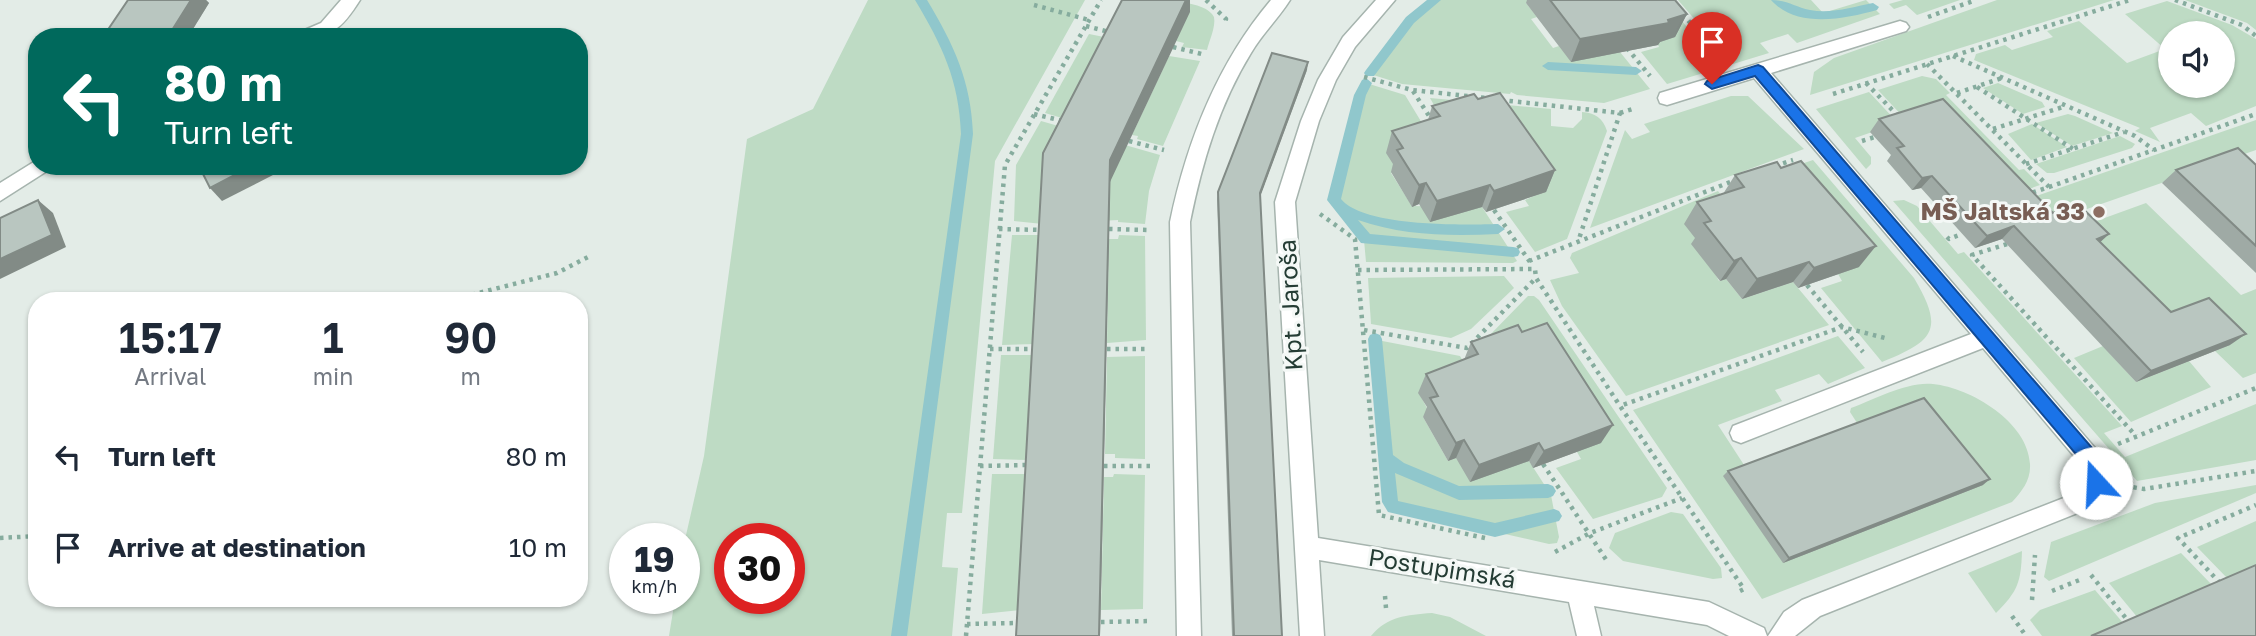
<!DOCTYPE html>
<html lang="en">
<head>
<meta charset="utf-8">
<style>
  :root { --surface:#fff; --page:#f6f6f7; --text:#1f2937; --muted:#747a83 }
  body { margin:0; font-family:"Golos Text",sans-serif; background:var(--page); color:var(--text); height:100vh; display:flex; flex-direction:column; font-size:26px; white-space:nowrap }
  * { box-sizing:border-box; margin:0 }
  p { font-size:23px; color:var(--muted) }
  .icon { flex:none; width:38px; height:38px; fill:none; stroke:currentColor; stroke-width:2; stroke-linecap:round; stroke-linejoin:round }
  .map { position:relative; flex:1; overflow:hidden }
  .drawer { position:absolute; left:28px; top:292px; width:560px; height:315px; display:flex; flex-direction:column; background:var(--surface); border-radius:28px; box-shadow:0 2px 5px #0004 }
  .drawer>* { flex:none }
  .guide { position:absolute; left:28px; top:28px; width:560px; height:147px; border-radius:28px; box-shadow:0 2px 5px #0004; background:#00695c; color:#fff; overflow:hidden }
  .buttons { position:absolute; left:2158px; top:21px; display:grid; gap:14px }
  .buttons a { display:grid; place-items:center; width:77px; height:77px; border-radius:50%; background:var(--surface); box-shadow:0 2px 5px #0004; font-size:35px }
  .speed { position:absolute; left:609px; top:523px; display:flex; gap:14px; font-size:35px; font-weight:700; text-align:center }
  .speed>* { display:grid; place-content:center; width:91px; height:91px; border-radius:50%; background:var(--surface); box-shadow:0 2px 5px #0004; line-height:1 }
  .speed small { font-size:18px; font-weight:400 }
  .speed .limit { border:10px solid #d22; background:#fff; color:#111 }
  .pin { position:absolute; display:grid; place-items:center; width:60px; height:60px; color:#fff; margin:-72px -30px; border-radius:50% 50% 50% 0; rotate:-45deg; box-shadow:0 0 7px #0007 }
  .pin .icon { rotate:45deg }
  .me { position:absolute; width:77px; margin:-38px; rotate:340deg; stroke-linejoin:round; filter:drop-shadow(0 0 5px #0008) }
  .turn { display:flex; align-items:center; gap:24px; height:147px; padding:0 21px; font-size:32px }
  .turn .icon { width:91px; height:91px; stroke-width:2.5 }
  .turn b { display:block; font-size:49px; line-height:60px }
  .eta { display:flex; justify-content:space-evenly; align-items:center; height:119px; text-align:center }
  .eta b { font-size:42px; font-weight:600; line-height:49px }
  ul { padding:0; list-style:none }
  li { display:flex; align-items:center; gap:21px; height:91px; padding:0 21px }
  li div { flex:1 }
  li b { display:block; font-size:26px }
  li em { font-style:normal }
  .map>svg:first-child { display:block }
</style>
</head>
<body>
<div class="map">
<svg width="2256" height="636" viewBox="0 0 2256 636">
  <rect width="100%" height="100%" fill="#e3ece7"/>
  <g fill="#bedbc4" fill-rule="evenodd">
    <path d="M868,0H1085L995,161L962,513H947L942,567L958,568L952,636H669L675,599L684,598V544L704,456L747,139L813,109ZM730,539H789V598H730Z"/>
    <path d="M1141,0C1160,0 1206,0 1214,17C1216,27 1209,41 1207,50L1182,47L1184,43L1176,41L1189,12Z"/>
    <path d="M1436,0H1536L1526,3L1537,17L1531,19L1553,48L1559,46L1571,61L1620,52L1650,89L1604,103L1517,95L1511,92L1510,94L1402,84L1370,74L1411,20Z"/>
    <path d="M1665,0L1720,68L1667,84L1641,52L1659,47L1657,43Z"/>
    <path d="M1678,0H1811L1823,13L1866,0L1880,14L1797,43L1788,34L1760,43L1769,53L1733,64Z"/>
    <path d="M1903,0H1960L1917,15L1906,5L1894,9L1889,4Z"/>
    <path d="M1997,0H2114L1810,95L1814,72L1834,58Z"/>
    <path d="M2185,0H2256V30L2247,23Z"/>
    <path d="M2167,1L2232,25L2256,39V106L2206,126L2191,113L2150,128L2160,142L2135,131L2140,128L1974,60L1976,54L2005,45L2012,50L2053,37L2047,31L2079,21L2127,63L2165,49L2125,14ZM2170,33H2222V86H2170Z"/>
    <path d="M1089,34L1114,39L1072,121L1045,113Z"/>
    <path d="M1169,56L1200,61L1163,146L1137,139L1138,136L1132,135Z"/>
    <path d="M1922,76L1936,79L1950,93L1946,95L2019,170L2024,169L2040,185L2012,195L1906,120L1878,90Z"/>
    <path d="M1366,83L1405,95L1425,128L1397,170L1391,173L1412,206L1482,207L1517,261L1513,263L1366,262L1364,240L1366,237L1336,200Z"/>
    <path d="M1998,83L2042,102L2045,107L2023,114L1983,88Z"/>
    <path d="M1869,92L1898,123L1855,138L1871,157V164L1866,169L1816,109Z"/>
    <path d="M1731,96H1748L1804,149L1590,228L1625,130L1632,139L1650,132L1644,124Z"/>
    <path d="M1430,98L1551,109V126L1573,128L1582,119V112C1595,113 1603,118 1607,131L1567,239L1535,252L1506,212L1529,206L1525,200L1545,191L1444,123Z"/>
    <path d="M2068,114L2075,116L2113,133L2072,146L2036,123Z"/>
    <path d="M2256,120V150L2041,225L2019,202Z"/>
    <path d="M1041,121L1160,155L1149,191L1145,224L1118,222V220L1043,224L1014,221L1016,165Z"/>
    <path d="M2032,124L2067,147L2031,160L2008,134Z"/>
    <path d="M2120,136L2135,144L2132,148L2054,173H2047L2036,164Z"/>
    <path d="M1813,160L1914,278C1945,330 1934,341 1882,362L1821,288L1842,281L1838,274L1858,266L1738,185Z"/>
    <path d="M1718,191L1730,208L1698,242L1719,281L1726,279L1742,299L1793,282L1829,325L1626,396L1562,306L1550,280L1579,273L1570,258L1572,253Z"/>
    <path d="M1904,200L1917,206L1958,254L1964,252L2122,426L2104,433L2125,457L2256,404V460L2137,481L1893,201Z"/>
    <path d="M2146,203L2241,295L2256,289V373L2243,378L2215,351L2229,345L2156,324L2077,228Z"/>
    <path d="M1012,235H1042L1036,344L1002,345Z"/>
    <path d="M1119,235L1145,236L1146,340L1107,343L1109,239H1118Z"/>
    <path d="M1504,276L1514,288L1471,329L1451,338L1371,324L1368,278Z"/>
    <path d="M1528,296H1534L1539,300L1667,488L1662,497L1593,519L1556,468L1581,459L1577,452L1484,341Z"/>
    <path d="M1838,336L1865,368L1828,384L1819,374L1775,390L1782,401L1718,425L1746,468L1859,426L1850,412L1851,408C1875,399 1908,381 1933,384C1971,388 2028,422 2030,464C2031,480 2022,491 2012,502L1762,599L1633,410Z"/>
    <path d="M1372,339L1460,356L1470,373L1419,393L1430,414L1423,417L1448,461L1456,458L1529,461L1551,495L1559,537L1557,543L1549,544L1390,508L1387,502Z"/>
    <path d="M2103,346L2136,382L2189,361L2211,387L2131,422L2074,358Z"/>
    <path d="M1001,355H1035L1029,460L993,459Z"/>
    <path d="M1145,356V459L1115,458V454H1105L1107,357Z"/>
    <path d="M992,474H1028L1021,610L982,614Z"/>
    <path d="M1114,474L1145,475L1143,609L1101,610L1104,477H1113Z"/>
    <path d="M2256,485V493L2049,581L2044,577L2051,542L2155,503Z"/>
    <path d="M1671,512L1683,514L1721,568L1722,578L1713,579L1623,561L1609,548L1615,533Z"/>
    <path d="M2256,521V567L2228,579L2197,547Z"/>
    <path d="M2022,551C2021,582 2018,591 1996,613L1968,573Z"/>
    <path d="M2181,553L2213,586L2138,618L2109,583Z"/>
    <path d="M2095,590L2124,624L2096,636H2042L2030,620L2040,610Z"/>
    <path d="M1432,613L1450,617L1486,636H1371C1388,616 1406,615 1432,613Z"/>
  </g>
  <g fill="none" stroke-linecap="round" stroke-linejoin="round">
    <g fill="#90c7cc" fill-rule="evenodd">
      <path d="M915,0H927C954,45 971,81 973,134L907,636H891L961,134C959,80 942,45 915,0Z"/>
      <path d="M1427,0H1441L1414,23L1374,76H1366L1364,73L1366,70L1406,17Z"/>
      <path d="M1771,0C1788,0 1795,7 1810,10C1831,14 1853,7 1873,3L1879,7L1877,10C1844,19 1797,29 1771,0Z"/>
      <path d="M1548,62L1636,67L1642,71L1636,75L1548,70L1542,66Z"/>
      <path d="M1366,78L1372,83L1366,95L1341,199C1364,227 1463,225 1498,224L1505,229L1498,234C1450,236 1404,236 1358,220L1370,234L1513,247L1518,248L1520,252L1518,256L1513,257L1361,243L1327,200L1354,95L1362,80Z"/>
      <path d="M1375,333L1380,335L1382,339L1393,455L1404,463L1459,486L1548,484L1553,486L1556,491L1553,496L1548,498L1459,500L1395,473L1398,501L1495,523L1554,509L1559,511L1562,516L1559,521L1495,537L1388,512L1382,502L1368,339L1370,335Z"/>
    </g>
    <defs>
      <g id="minor">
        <path d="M341,0H360C341,30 332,37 297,37L300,32L321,23Z"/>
        <path d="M1271,0H1290C1278,19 1262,34 1251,53C1219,105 1202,163 1190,222L1201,636H1177L1170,222C1187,141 1217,64 1271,0Z"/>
        <path d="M1376,0H1395L1355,47L1336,80L1319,121L1295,202L1318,538L1709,602L1764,628L1767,636H1729L1707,625L1594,606L1601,636H1577L1569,602L1319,560L1324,636H1300L1275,202L1301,121L1318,80L1343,37Z"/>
        <path d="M1900,21L1906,23L1909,27L1906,31L1771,73L2095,448C2106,471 2110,489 2090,508L1820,616L1795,636H1768L1784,612L1802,600L2074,494L2082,484L2079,462L1983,348L1741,443L1733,440L1730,433L1733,426L1971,334L1754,78L1667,105L1660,103L1658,98L1660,93Z"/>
        <path d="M37,160V166H50L47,171L0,201V183Z"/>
      </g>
    </defs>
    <use href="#minor" stroke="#a6b4ae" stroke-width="3"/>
    <g stroke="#86ac9e" stroke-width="4.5" stroke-dasharray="3.5 5" stroke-linecap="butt">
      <path d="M1206,0L1226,19L1225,22"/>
      <path d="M2175,0L2242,25L2256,36"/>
      <path d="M1034,5L1089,20"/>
      <path d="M1683,14L1715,53"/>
      <path d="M1928,17L1976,0"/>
      <path d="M1086,26L1109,32"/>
      <path d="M1173,47L1206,55"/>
      <path d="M1627,48L1650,76"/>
      <path d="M1953,56L2135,136L2154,150"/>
      <path d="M1927,64L2049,187L2028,194"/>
      <path d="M1364,77L1412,90L1486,98"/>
      <path d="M1866,83L1900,118"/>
      <path d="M1977,87L2073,149"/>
      <path d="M1413,91L1431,119"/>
      <path d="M1957,93L2002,78"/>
      <path d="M1833,94L2130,0"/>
      <path d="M1501,100L1620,113L1578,242"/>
      <path d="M1620,113L1636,108"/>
      <path d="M1034,114L1063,121"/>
      <path d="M1993,129L2066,106"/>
      <path d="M1129,141L1164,150"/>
      <path d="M1862,141L1875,137"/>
      <path d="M2026,164L2124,132"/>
      <path d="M1775,166L1793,160"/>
      <path d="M2049,187L2256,114"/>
      <path d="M1494,210L1530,262"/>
      <path d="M1320,214L1355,239L1379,515L1485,538"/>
      <path d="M999,229L1043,230"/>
      <path d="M1109,229L1148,230"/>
      <path d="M1947,237L1949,239L1962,234"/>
      <path d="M2007,244L1972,255L2136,436"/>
      <path d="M1529,261L1733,181"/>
      <path d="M1358,270L1535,269L1536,278L1620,406"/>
      <path d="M1807,285L1863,352"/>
      <path d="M447,301L557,273L588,257"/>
      <path d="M1364,330L1467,348L1536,278"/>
      <path d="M990,349H1035"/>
      <path d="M1107,349H1148"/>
      <path d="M2118,444L2256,388"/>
      <path d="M1543,464L1607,561"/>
      <path d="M980,466L1028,465"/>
      <path d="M1104,466H1152"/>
      <path d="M2125,486L2144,489L2256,471"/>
      <path d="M0,538L37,536"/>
      <path d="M1555,552L1590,533L1682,498"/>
      <path d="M2091,575L2129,622"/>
      <path d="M2220,583L2178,538L2256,505"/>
      <path d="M1740,591L1744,589L1620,406L1842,327L1889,339"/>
      <path d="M2052,591L2082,579"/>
      <path d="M1385,596L1386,608"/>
      <path d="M2032,600L2035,555"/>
      <path d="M2012,616L2026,636"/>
      <path d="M1101,622L1152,621"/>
      <path d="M967,624L1019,623"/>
      <path d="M966,636L1005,165L1101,0"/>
    </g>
    <use href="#minor" fill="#fff" fill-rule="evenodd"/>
  </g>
  <g fill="#9faaa5">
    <path d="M128,0H206L209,3L188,37H107L105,34Z"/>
    <path d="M1527,0H1675L1687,14L1675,37L1660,42L1658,45L1571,62L1526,3Z"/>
    <path d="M1307,70L1260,196L1282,636H1232L1217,199L1218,192Z"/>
    <path d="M1478,99L1555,170L1546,192L1486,212L1482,207L1430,222L1419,204L1412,207L1391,172L1393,164L1386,153L1392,131L1428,120L1432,106Z"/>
    <path d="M1879,119L2053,213L2109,234L2100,242L2171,312L2230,345L2136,382L2002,239L1975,248L1921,188L1912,190L1887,161L1891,155L1870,132Z"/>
    <path d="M2256,165V273L2162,183L2176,170Z"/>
    <path d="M1735,175L1859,267L1798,288L1793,282L1742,299L1726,279L1720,281L1691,244L1695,238L1684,224L1697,202L1723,194Z"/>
    <path d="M1471,342L1601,443L1533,468L1529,461L1470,482L1456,458L1448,461L1423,417L1427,407L1418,393L1426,374L1464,360Z"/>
    <path d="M1728,471L1983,485L1783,563L1723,476Z"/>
  </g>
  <g fill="#828b86">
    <path d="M191,0H206L209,3L188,37H171L169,35Z"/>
    <path d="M1186,0H1190V12L1110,182L1100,636H1099L1110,160Z"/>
    <path d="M1687,14L1675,37L1660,42L1658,45L1571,62L1580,39L1668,20Z"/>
    <path d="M1308,62L1307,70L1259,200L1260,193Z"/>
    <path d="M252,166H267L273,175L222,201L210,188Z"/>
    <path d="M1555,170L1546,192L1486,212L1494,191Z"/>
    <path d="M1932,176L1921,188L1912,190L1922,178Z"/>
    <path d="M1426,183L1419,204L1412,207L1419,185Z"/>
    <path d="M1490,185L1482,207L1430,222L1437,201Z"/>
    <path d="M38,200L53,213L66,247L0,279V259Z"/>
    <path d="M2014,226L2002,239L1975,248L1987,236Z"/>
    <path d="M2109,234L2096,246L2097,239Z"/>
    <path d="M1876,246L1859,267L1798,288L1814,268Z"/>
    <path d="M1741,258L1726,279L1720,281L1734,261Z"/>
    <path d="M1809,262L1793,282L1742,299L1757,279Z"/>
    <path d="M2246,334L2230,345L2136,382L2151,371Z"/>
    <path d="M1613,425L1601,443L1533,468L1544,451Z"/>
    <path d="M1464,440L1456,458L1448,461L1456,443Z"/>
    <path d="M1539,443L1529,461L1470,482L1479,465Z"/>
    <path d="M1990,479L1983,485L1783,563L1789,558Z"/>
  </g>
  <g fill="#b9c6c0" stroke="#828b86" stroke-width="2">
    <path d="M128,0H191L169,35L105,34Z"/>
    <path d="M1122,0H1186L1110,160L1099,636H1016L1043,153Z"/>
    <path d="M1550,0H1675L1687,14L1668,20L1669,23L1580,39Z"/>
    <path d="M1272,53L1308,62L1260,193L1282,636H1234L1218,192Z"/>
    <path d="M1500,93L1555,170L1494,191L1490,185L1437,201L1426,183L1419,185L1397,150L1403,148L1392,131L1440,116L1432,106L1474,94L1478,99Z"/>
    <path d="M1943,99L2053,213L2078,204L2109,234L2097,239L2171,312L2209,298L2246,334L2151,371L2014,226L1987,236L1932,176L1922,178L1897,148L1904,146L1879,119Z"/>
    <path d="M2238,148L2256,165V246L2176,170Z"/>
    <path d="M1801,161L1876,246L1814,268L1809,262L1757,279L1741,258L1734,261L1704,223L1711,221L1697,202L1744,187L1735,175L1777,162L1781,168Z"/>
    <path d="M199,166H252L210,188Z"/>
    <path d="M38,200L52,235L0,259V218Z"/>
    <path d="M1547,323L1613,425L1544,451L1539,443L1479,465L1464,440L1456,443L1430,398L1438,396L1426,374L1478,354L1471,342L1518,325L1522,332Z"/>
    <path d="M1924,398L1990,479L1789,558L1728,471Z"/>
    <path d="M2256,565V636H2091Z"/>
  </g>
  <path fill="#1a73e8" stroke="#114b97" stroke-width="2" d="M1758,65L1763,67L2093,449C2099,462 2108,475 2102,489L2096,491L2090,489L2081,460L1755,76L1712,89L1705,84L1707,81Z"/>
  <circle fill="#8d6e63" stroke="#f4f8f6" stroke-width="2.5" cx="2099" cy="212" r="7"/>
  <g text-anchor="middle" stroke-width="6" stroke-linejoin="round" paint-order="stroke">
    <g font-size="24" font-weight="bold" fill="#785e54" stroke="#f4f8f6" text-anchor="end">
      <text x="2085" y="220">MŠ Jaltská 33</text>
    </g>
    <g font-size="24" fill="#243c34" stroke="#f4f8f6">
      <text transform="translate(1291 305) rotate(-93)" y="8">Kpt. Jaroša</text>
      <text transform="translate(1442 569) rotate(9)" y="8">Postupimská</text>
    </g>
  </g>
</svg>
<div class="buttons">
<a><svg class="icon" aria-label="sound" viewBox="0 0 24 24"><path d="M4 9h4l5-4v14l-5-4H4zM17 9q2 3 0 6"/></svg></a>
</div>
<div class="speed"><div>19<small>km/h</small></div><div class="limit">30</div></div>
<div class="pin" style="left:1712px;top:84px;background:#d93025"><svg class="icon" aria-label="arrive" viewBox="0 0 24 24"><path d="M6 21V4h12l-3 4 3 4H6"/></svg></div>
<svg class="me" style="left:2096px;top:483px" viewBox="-20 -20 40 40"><circle r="19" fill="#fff"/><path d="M0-13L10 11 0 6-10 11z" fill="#1a73e8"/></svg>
<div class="guide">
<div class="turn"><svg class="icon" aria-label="left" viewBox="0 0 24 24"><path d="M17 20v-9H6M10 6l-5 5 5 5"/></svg><div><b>80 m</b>Turn left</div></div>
</div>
<section class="drawer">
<div class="eta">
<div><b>15:17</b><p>Arrival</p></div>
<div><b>1</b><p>min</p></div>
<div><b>90</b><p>m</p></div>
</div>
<ul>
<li><svg class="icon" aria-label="left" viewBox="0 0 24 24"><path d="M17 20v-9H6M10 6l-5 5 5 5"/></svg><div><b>Turn left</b></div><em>80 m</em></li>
<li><svg class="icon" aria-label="arrive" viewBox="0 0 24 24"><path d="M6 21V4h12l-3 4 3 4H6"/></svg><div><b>Arrive at destination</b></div><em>10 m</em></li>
</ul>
</section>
</div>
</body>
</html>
